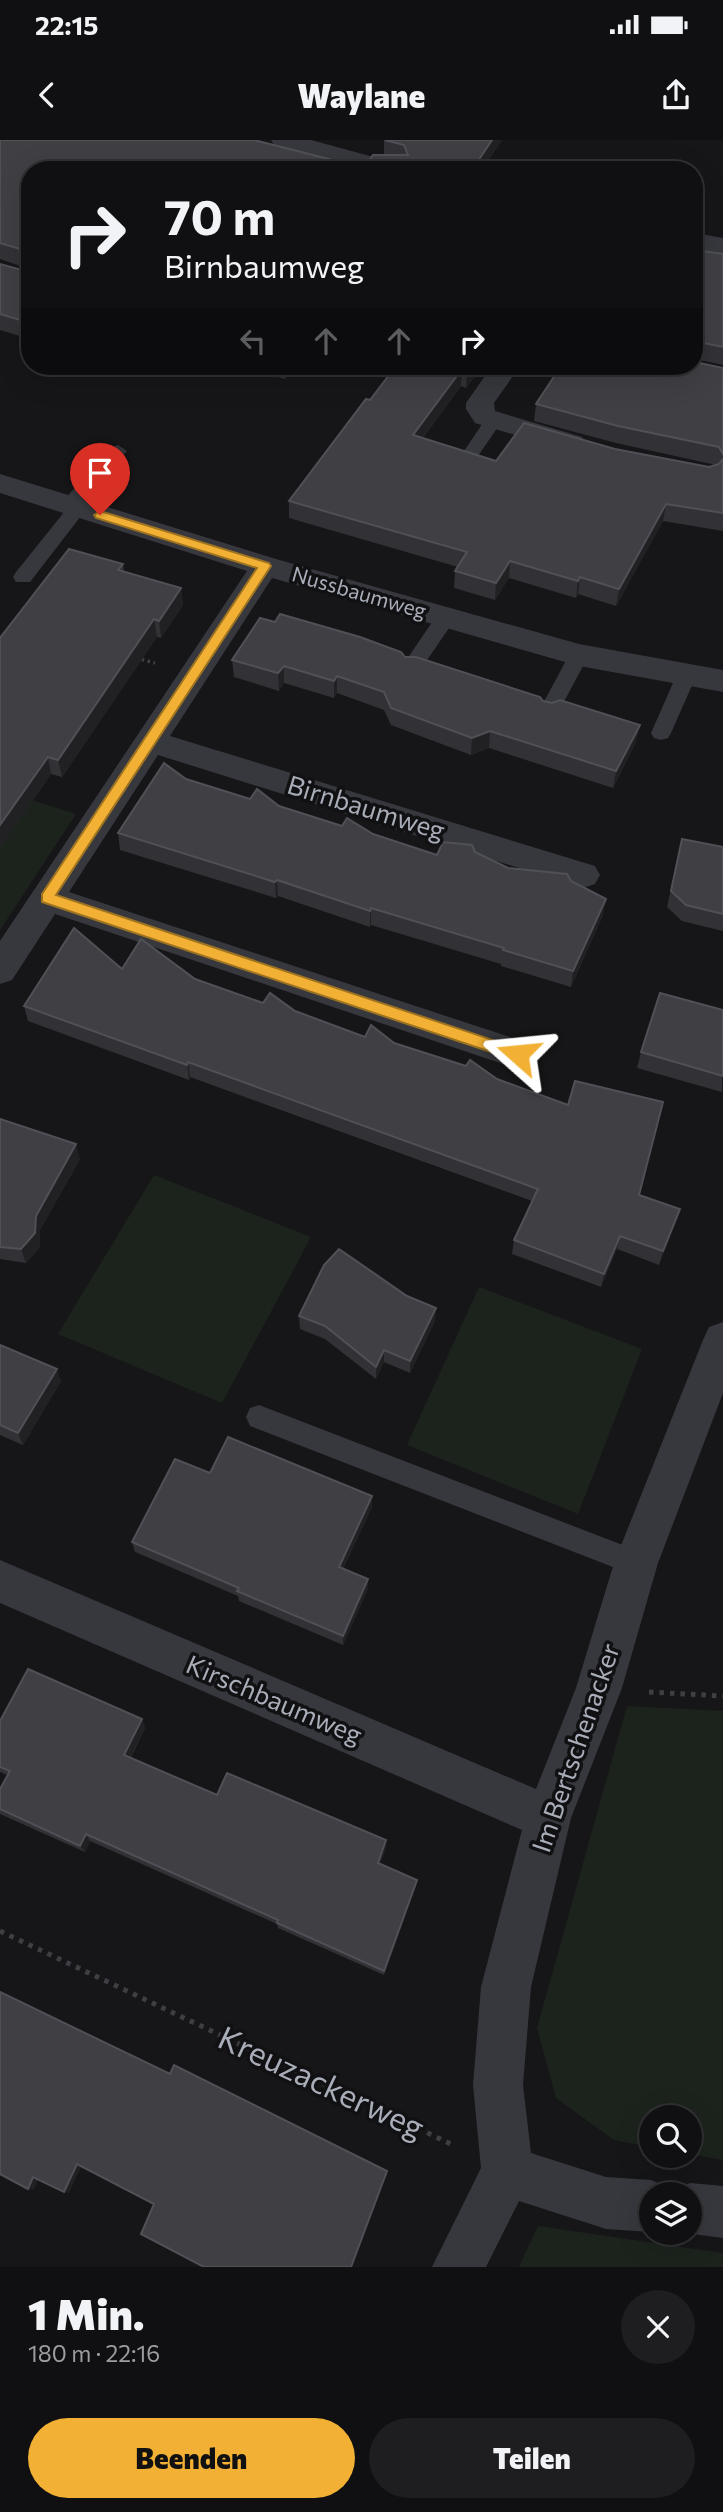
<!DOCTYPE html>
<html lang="de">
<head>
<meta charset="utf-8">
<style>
  :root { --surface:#101012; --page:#1e1e20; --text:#f1f3f6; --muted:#9c9d9f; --line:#303032; --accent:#f2b134 }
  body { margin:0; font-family:Commissioner,sans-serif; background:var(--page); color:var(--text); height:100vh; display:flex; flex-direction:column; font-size:26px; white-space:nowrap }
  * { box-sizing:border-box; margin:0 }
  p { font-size:23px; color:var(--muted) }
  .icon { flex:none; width:38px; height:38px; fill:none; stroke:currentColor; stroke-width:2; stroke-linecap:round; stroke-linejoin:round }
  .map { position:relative; height:2127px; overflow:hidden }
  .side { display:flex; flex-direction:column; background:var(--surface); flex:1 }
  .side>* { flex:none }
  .hud { position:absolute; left:21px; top:21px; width:682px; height:214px; border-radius:28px; box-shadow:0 7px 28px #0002,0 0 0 2px var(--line); background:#101012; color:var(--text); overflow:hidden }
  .buttons { position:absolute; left:639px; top:1965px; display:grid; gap:14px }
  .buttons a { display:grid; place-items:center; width:63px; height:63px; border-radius:50%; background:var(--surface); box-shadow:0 7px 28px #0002,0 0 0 2px var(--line); font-size:35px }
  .pin { position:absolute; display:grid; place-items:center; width:60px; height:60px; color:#fff; margin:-72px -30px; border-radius:50% 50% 50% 0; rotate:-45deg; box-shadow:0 0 7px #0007 }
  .pin .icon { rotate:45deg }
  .me { position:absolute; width:77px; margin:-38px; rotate:288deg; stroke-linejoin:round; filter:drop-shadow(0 0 5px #0008) }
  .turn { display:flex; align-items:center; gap:24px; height:147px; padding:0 28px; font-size:32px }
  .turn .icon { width:91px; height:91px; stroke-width:2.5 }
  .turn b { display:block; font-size:49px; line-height:60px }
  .lanes { display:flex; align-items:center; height:66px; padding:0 28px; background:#0003; justify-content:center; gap:35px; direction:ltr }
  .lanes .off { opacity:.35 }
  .round { display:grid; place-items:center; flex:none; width:74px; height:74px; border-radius:37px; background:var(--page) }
  .head { display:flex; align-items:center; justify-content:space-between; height:119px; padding:0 28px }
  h1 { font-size:42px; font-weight:800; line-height:52px }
  .button { display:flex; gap:14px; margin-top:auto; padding:14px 28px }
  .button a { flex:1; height:80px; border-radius:42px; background:var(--accent); color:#111; font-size:28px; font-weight:800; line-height:80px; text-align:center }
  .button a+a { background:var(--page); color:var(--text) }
  .status { display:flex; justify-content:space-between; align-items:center; height:49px; padding:0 35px; background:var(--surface); direction:ltr }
  .status svg { height:19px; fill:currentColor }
  header { display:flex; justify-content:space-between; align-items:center; height:91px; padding:0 28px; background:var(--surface); font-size:32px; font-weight:800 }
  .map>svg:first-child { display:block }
</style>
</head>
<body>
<div class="status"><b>22:15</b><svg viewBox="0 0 49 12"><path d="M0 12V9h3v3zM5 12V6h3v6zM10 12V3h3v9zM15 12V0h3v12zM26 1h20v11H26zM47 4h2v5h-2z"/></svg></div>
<header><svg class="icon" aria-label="back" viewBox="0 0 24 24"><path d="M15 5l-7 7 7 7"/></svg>Waylane<svg class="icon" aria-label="share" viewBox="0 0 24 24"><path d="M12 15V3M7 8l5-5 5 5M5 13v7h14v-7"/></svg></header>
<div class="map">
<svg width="723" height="2127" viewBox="0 0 723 2127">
  <rect width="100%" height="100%" fill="#161618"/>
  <g fill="#1c231d">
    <path d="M0,650L76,674L0,790Z"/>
    <path d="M154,1035L311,1097L222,1263L58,1194Z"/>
    <path d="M479,1147L642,1209L578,1374L407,1305Z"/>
    <path d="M627,1566L723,1571V2020L690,2014V1978H651V2007L614,2000L556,1958L537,1888Z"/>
    <path d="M538,2086L723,2113V2127H519Z"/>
  </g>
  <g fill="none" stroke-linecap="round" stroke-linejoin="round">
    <path stroke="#3d3f44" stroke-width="3.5" stroke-dasharray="2.5 3.5" stroke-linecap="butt" d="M136,518L155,523"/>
    <g stroke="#3d3f44" stroke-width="5" stroke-dasharray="4.5 6" stroke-linecap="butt">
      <path d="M649,1552L723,1556"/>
      <path d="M0,1791L453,2005"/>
    </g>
    <g fill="#37383d" fill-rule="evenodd">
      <path d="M493,275L502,281L478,316H466L463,312L466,308L487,277Z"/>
      <path d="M118,305L127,311L82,363L86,368L84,372L30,442H16L13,437L16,432L65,371L60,366L62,362L112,307Z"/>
      <path d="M446,470L453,472L456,477L453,482L419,532H405L402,527L405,522L439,472Z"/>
      <path d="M579,508L586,510L589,515L559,571L556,576L549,578L542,576L539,571L569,515L572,510Z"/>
      <path d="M687,527L694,529L697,534L671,593L668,598L661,600L654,598L651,593L677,534L680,529Z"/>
      <path d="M259,1265L646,1414L650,1423L646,1432L636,1436L250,1286L246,1277L250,1268Z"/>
    </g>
    <g fill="#37383d" fill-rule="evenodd">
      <path d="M271,0H311L403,25L406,30H365L274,5Z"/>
      <path d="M695,93L723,98V114L695,109Z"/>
      <path d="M492,226H520L494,263L495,271L582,297L586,303L582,309L572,312L475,283L466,269V263Z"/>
      <path d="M0,334L276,419L579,504L723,530V552L579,526L272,438L170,596L595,726L600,735L595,744L583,748L158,615L69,752L531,904L536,914L531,924L518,929L55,774L12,840L0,844V801L247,431L0,353Z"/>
      <path d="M723,1182V1253L658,1423L622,1548L571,1678L531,1847L523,1945L531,2013L606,2037L651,2040L669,2048L671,2052L690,2043L723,2046V2098L685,2093H690V2054H651V2092L606,2089L519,2061L486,2127H432L481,2028L473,1945L481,1847L522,1690L0,1463V1420L536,1649L576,1548L614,1423L703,1200L709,1187Z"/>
    </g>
  </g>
  <g fill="#323236">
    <path d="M0,0L364,28L384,15V0H502L482,30H30V199L0,190V124L29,132V129L0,119Z"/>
    <path d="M695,113L723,114V225L695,219V220Z"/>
    <path d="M239,226H296L285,239Z"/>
    <path d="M396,226H483L466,248L461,246L423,298L496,321L615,309L709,327L716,325L616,303L534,281L536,264L723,228V391L663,381L616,466L578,454L576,458L509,438L495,460L454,448L455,431L458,427L289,378V361Z"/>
    <path d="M123,424L124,431L181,448L183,465L161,498L157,497L62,637L51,634L0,708V498Z"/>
    <path d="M405,517L543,561L636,602L613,648L489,608L471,615L391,585L384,570L337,553L334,558L284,543L279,551L234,537L232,520Z"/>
    <path d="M186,639L250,659L279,666L342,686L373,694L437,715L475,712L508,728L571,741L603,775L571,847L501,826V824L371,785L370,787L278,756L276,758L120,710L118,693Z"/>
    <path d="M682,699L723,707V791L682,781L667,767Z"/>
    <path d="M122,829L195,839L263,863L295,871L365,897L394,903L639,1055L675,1083L659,1125L617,1109L601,1147L512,1114L514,1100L532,1061L190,937L189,940L28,881L24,866Z"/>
    <path d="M723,870L722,952L637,928L641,912Z"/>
    <path d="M0,979L80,1019L40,1090V1107L26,1123L0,1119Z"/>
    <path d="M407,1156L435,1181L410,1233L384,1222L376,1239L325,1199L300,1189L299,1176Z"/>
    <path d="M0,1205L61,1241L23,1305L0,1295Z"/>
    <path d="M210,1333L372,1356V1367L343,1429L368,1439V1449L343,1505L239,1461L238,1456L135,1412L132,1402Z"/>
    <path d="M142,1579L145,1588L131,1618L217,1655L386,1700V1707L380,1724L416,1746L384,1835L278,1788L277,1784L90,1701L85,1712L0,1674V1649L7,1635L0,1632V1581Z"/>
  </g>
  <g fill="#212124">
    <path d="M492,0H502L482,30H472Z"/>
    <path d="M699,202L695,219V220V206Z"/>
    <path d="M284,226H296L285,239Z"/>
    <path d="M471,226H483L466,248L467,230Z"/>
    <path d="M462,229L461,246L412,313L413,295Z"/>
    <path d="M666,364L663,381L616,466L619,449Z"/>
    <path d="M510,421L509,438L495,460L496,443Z"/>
    <path d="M580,437L578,454L576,458L578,441Z"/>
    <path d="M181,448L183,465L161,498L159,481Z"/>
    <path d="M154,479L157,497L62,637L58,620Z"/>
    <path d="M284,526V543L279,551L278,533Z"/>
    <path d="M337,536V553L334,558V541Z"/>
    <path d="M640,585L636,602L613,648L616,631Z"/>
    <path d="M490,591L489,608L471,615L472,598Z"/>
    <path d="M48,617L51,634L0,708V685Z"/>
    <path d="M277,740L278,756L276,758L275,742Z"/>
    <path d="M606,759L603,775L571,847L573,831Z"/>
    <path d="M371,768V785L370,787V771Z"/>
    <path d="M188,922L190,937L189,940L187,925Z"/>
    <path d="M76,1004L80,1019L40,1090V1107L26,1123L21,1109L36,1076Z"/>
    <path d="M680,1069L675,1083L659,1125L663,1111Z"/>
    <path d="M620,1096L617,1109L601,1147L604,1134Z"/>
    <path d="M436,1168L435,1181L410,1233V1221Z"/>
    <path d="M384,1210V1222L376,1239V1227Z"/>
    <path d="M57,1229L61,1241L23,1305L18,1293Z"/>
    <path d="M372,1356V1367L339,1437V1427Z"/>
    <path d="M368,1439V1449L343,1505V1496Z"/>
    <path d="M142,1579L145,1588L128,1623L124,1615Z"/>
    <path d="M86,1694L90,1701L85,1712L80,1706Z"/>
    <path d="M386,1700V1707L378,1730V1723Z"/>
    <path d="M417,1740L416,1746L384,1835V1831Z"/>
    <path d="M77,2024L82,2025L69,2053L64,2052Z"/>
    <path d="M33,2037L39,2038L34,2049H28Z"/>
  </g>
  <g fill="#3f3f44" stroke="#4f5156" stroke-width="2">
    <path d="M0,0H254L364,28L373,15H408L404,5L385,0H492L472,30H30V183L0,174V124L29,132L30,112L0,103Z"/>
    <path d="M696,110L723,114V207L699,202L695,206V113Z"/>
    <path d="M695,222L723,228V314L719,307L618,286L536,264L561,226H695Z"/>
    <path d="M396,226H471L467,230L462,229L413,295L496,321L524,283L615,309L709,327L719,324L723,319V373L666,364L619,449L580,437L578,441L510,421L496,443L455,431L467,412L289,361L366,259L370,260Z"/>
    <path d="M69,409L123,424L118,430L181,448L159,481L154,479L58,620L48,617L0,685V498Z"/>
    <path d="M280,474L360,497L401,512L405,517H416L540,557L543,561L552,563L560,560L640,585L616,631L490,591L472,598L391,568L384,552L337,536L334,541L284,526L278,533L232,520L260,478L275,482Z"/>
    <path d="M164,623L186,639L250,659L257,649L279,666L342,686L347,678L373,694L437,715L443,702L472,705L475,712L508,728L567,734L571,741L606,759L573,831L503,810L504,808L371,768L370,771L277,740L275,742L118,693Z"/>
    <path d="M682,699L723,707V774L686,765L671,751Z"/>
    <path d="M74,788L122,829L141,799L195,839L263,863L270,853L295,871L365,897L371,885L394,903L466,926L470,920L497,939L568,965L575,941L663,962L639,1055L680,1069L663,1111L620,1096L604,1134L514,1100L538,1049L188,922L187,925L24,866Z"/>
    <path d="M660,853L723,870V936L641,912Z"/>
    <path d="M0,979L76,1004L36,1076L35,1093L21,1109L0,1107Z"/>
    <path d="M339,1109L407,1156L436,1168L410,1221L384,1210L376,1227L325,1186L299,1176L324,1125Z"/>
    <path d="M0,1205L57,1229L18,1293L0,1285Z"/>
    <path d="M228,1297L372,1356L339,1427L368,1439L343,1496L237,1451L239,1448L132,1402L175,1319L210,1333Z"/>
    <path d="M28,1529L142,1579L124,1615L217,1655L227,1633L386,1700L378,1723L417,1740L384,1831L277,1783L278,1780L86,1694L80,1706L0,1669V1649L10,1631L0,1627V1581Z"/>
    <path d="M0,1852L170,1934L174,1925L387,2031L351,2127H204L141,2094L154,2064L77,2024L64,2052L33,2037L28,2049L0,2034Z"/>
  </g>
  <path fill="#f2b134" stroke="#9d7322" stroke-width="2" d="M100,371L269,423L271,426L56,755L523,910L526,914L523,919L518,921L42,762V754L257,428L96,378L94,375Z"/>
  <g text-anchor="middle" stroke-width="7" stroke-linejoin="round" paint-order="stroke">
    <g font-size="21" fill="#a8adb8" stroke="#111113">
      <text transform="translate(359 453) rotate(16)" y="7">Nussbaumweg</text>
    </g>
    <g font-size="26" fill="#a8adb8" stroke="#111113">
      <text transform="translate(366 668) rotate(17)" y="9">Birnbaumweg</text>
      <text transform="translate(274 1560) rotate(23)" y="9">Kirschbaumweg</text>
      <text transform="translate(576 1608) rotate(-71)" y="9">Im Bertschenacker</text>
    </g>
    <g font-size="32" fill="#a8adb8" stroke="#111113">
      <text transform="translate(321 1943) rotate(25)" y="11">Kreuzackerweg</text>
    </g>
  </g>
</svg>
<div class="buttons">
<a><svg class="icon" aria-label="search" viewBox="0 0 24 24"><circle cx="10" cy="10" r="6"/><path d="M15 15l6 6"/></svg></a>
<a><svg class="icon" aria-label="layers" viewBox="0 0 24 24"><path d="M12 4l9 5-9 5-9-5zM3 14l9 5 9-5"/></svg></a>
</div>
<div class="pin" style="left:100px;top:375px;background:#d93025"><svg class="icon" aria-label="arrive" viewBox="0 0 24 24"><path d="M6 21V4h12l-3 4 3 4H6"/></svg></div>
<svg class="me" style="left:518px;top:914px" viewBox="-20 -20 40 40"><path d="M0-17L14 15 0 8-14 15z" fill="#f2b134" stroke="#fff" stroke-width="4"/></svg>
<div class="hud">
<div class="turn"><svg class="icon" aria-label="right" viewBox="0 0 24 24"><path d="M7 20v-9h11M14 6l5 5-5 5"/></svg><div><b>70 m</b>Birnbaumweg</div></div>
<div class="lanes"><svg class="icon off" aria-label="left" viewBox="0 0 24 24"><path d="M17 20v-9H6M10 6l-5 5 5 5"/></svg><svg class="icon off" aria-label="ahead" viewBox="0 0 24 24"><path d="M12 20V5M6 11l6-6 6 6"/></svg><svg class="icon off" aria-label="ahead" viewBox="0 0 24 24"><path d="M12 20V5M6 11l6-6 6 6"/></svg><svg class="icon" aria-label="right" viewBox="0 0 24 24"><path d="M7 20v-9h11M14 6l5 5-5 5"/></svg></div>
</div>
</div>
<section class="side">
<div class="head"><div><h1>1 Min.</h1><p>180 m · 22:16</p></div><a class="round"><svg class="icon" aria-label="close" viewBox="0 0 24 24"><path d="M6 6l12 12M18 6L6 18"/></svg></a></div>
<div class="button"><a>Beenden</a><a>Teilen</a></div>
</section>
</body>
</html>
